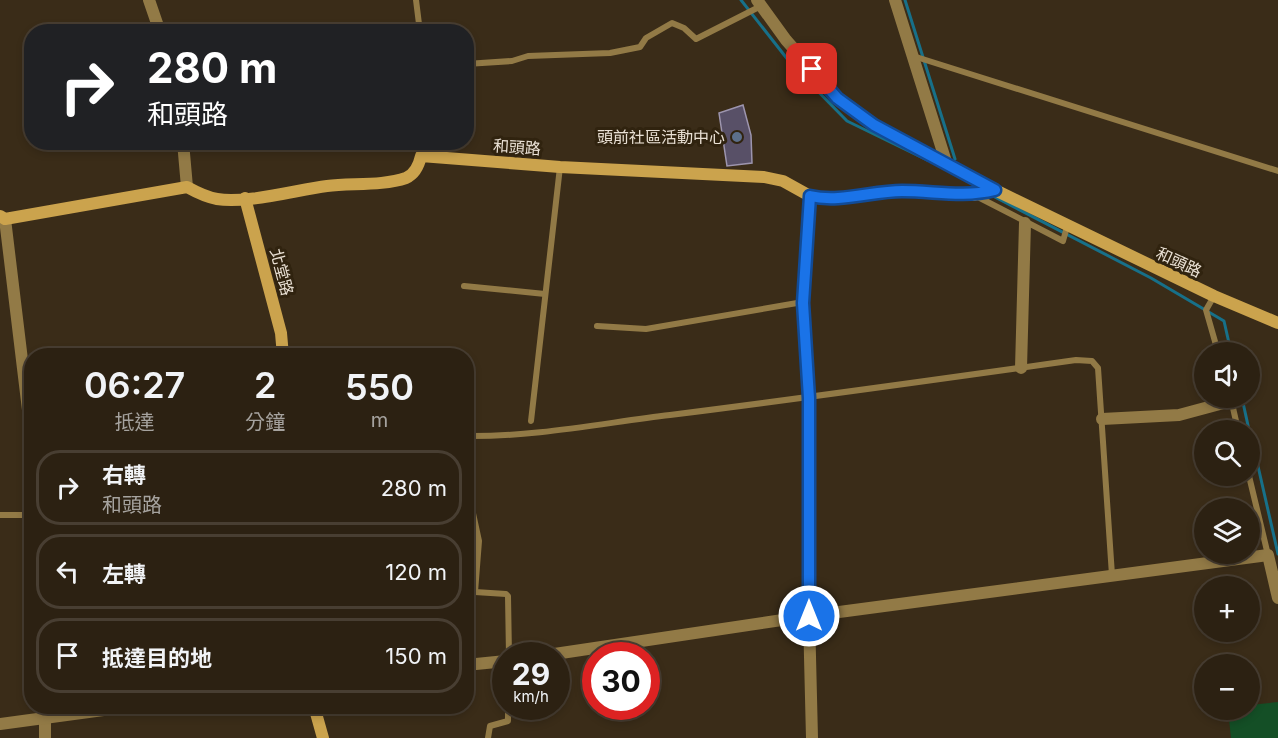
<!DOCTYPE html>
<html lang="zh-TW">
<head>
<meta charset="utf-8">
<style>
  :root { --surface:#2c2112; --page:#34291b; --text:#f1f3f6; --muted:#a6a39f; --line:#483e32 }
  body { margin:0; font-family:Inter,"Noto Sans TC",sans-serif; background:var(--page); color:var(--text); height:100vh; display:flex; flex-direction:column; font-size:22px; white-space:nowrap }
  * { box-sizing:border-box; margin:0 }
  p { font-size:20px; color:var(--muted) }
  .icon { flex:none; width:33px; height:33px; fill:none; stroke:currentColor; stroke-width:2; stroke-linecap:round; stroke-linejoin:round }
  .map { position:relative; flex:1; overflow:hidden }
  .sheet { position:absolute; left:24px; top:348px; width:450px; height:366px; display:flex; flex-direction:column; background:var(--surface); border-radius:24px; box-shadow:0 3px 9px #0003,0 0 0 2px var(--line) }
  .sheet>* { flex:none }
  .guide { position:absolute; left:24px; top:24px; width:450px; height:126px; border-radius:24px; box-shadow:0 3px 9px #0003,0 0 0 2px var(--line); background:#202124; color:#fff; overflow:hidden }
  .controls { position:absolute; left:1194px; top:342px; display:grid; gap:12px }
  .controls a { display:grid; place-items:center; width:66px; height:66px; border-radius:50%; background:var(--surface); box-shadow:0 3px 9px #0003,0 0 0 2px var(--line); font-size:30px }
  .speed { position:absolute; left:492px; top:642px; display:flex; gap:12px; font-size:30px; font-weight:700; text-align:center }
  .speed>* { display:grid; place-content:center; width:78px; height:78px; border-radius:50%; background:var(--surface); box-shadow:0 3px 9px #0003,0 0 0 2px var(--line); line-height:1 }
  .speed small { font-size:15px; font-weight:400 }
  .speed .limit { border:9px solid #d22; background:#fff; color:#111 }
  .pin { position:absolute; display:grid; place-items:center; width:51px; height:51px; color:#fff; margin:-26px; border-radius:12px; box-shadow:0 3px 9px #0006 }
  .me { position:absolute; width:66px; margin:-33px; rotate:0deg; stroke-linejoin:round; filter:drop-shadow(0 0 4px #0008) }
  .turn { display:flex; align-items:center; gap:21px; height:126px; padding:0 24px; font-size:27px }
  .turn .icon { width:78px; height:78px; stroke-width:2.5 }
  .turn b { display:block; font-size:42px; line-height:51px }
  .eta { display:flex; justify-content:space-evenly; align-items:center; height:102px; text-align:center }
  .eta b { font-size:36px; font-weight:600; line-height:42px }
  ul { padding:0; list-style:none }
  li { display:flex; align-items:center; gap:18px; height:75px; margin:0 12px 9px; padding:0 12px; border:3px solid var(--line); border-radius:24px }
  li div { flex:1 }
  li b { display:block; font-size:22px }
  li em { font-style:normal }
  .map>svg:first-child { display:block }
</style>
</head>
<body>
<div class="map">
<svg width="1278" height="738" viewBox="0 0 1278 738">
  <rect width="100%" height="100%" fill="#3a2c18"/>
  <path fill="#144f26" d="M1278,702V738H1231L1228,710H1250V705Z"/>
  <g fill="none" stroke-linecap="round" stroke-linejoin="round">
    <g stroke="#177089" stroke-width="3">
      <path d="M741,0L792,65L847,121L927,160"/>
      <path d="M905,0L955,159"/>
      <path d="M991,195L1151,278L1224,321L1231,352"/>
      <path d="M1242,398L1249,430"/>
      <path d="M1250,431L1278,554"/>
    </g>
  </g>
  <path fill="#585067" stroke="#9d95ae" stroke-width="1.5" d="M743,105L751,135L752,163L727,166L719,113Z"/>
  <g fill="none" stroke-linecap="round" stroke-linejoin="round">
    <g stroke="#927a46" stroke-width="6">
      <path d="M416,0L420,32"/>
      <path d="M913,56L1278,171"/>
      <path d="M466,64L512,61L528,56L610,53L640,47L646,38L672,23L684,28L696,39L761,6"/>
      <path d="M976,196L1063,241L1067,227"/>
      <path d="M464,286L545,294"/>
      <path d="M1214,296L1206,310L1218,352"/>
      <path d="M597,326L646,329L803,302"/>
      <path d="M1231,399L1238,430"/>
      <path d="M531,421L560,167"/>
      <path d="M466,436C534,437 603,423 670,415C806,398 941,379 1076,360L1092,361L1098,368L1112,575"/>
      <path d="M1249,476L1268,555"/>
      <path d="M466,481L479,541L475,592L506,594L508,596L509,656"/>
      <path d="M0,515H32"/>
      <path d="M488,738L490,726L508,721V706"/>
    </g>
    <g stroke="#927a46" stroke-width="12">
      <path d="M149,0L160,32"/>
      <path d="M757,0L786,40L837,98L874,125L995,190"/>
      <path d="M895,0L947,165"/>
      <path d="M183,142L187,187"/>
      <path d="M810,196L803,302L809,398V616L812,738"/>
      <path d="M5,219L32,443"/>
      <path d="M1021,368L1025,223"/>
      <path d="M1102,419L1179,415L1231,401"/>
      <path d="M541,656L809,616L1268,555L1278,598"/>
      <path d="M466,665L506,661"/>
      <path d="M45,706V738"/>
      <path d="M0,724L133,706"/>
    </g>
    <g stroke="#cba34d" stroke-width="12">
      <path d="M245,198L281,333L283,356"/>
      <path d="M0,216L5,219L187,187C196,192 206,197 217,199C246,204 296,190 327,186C351,183 383,186 406,178C415,174 419,165 421,156L560,167L764,177L783,181L810,196L825,199L901,191L974,195L995,190L1214,296L1278,323"/>
      <path d="M314,706L323,738"/>
    </g>
  </g>
  <g fill="none" stroke-linecap="round" stroke-linejoin="round">
    <defs>
      <path id="route" d="M809,616V398L803,303L810,196C840,203 872,191 902,191C935,191 962,198 995,190L874,125L837,98L812,69"/>
    </defs>
    <use href="#route" stroke="#114b97" stroke-width="15"/>
    <use href="#route" stroke="#1a73e8" stroke-width="10"/>
  </g>
  <circle fill="#5c6f8a" stroke="#30230f" stroke-width="2" cx="737" cy="137" r="6"/>
  <g text-anchor="middle" stroke-width="6" stroke-linejoin="round" paint-order="stroke">
    <g font-size="16" fill="#e9e0d4" stroke="#30230f" text-anchor="end">
      <text x="725" y="143">頭前社區活動中心</text>
    </g>
    <g font-size="16" fill="#e9e0d4" stroke="#30230f">
      <text transform="translate(517 147) rotate(4)" y="6">和頭路</text>
      <text transform="translate(1179 262) rotate(25)" y="6">和頭路</text>
      <text transform="translate(282 272) rotate(75)" y="6">北堂路</text>
    </g>
  </g>
</svg>
<div class="controls">
<a><svg class="icon" aria-label="sound" viewBox="0 0 24 24"><path d="M4 9h4l5-4v14l-5-4H4zM17 9q2 3 0 6"/></svg></a>
<a><svg class="icon" aria-label="search" viewBox="0 0 24 24"><circle cx="10" cy="10" r="6"/><path d="M15 15l6 6"/></svg></a>
<a><svg class="icon" aria-label="layers" viewBox="0 0 24 24"><path d="M12 4l9 5-9 5-9-5zM3 14l9 5 9-5"/></svg></a>
<a>+</a>
<a>−</a>
</div>
<div class="speed"><div>29<small>km/h</small></div><div class="limit">30</div></div>
<div class="pin" style="left:812px;top:69px;background:#d93025"><svg class="icon" aria-label="arrive" viewBox="0 0 24 24"><path d="M6 21V4h12l-3 4 3 4H6"/></svg></div>
<svg class="me" style="left:809px;top:616px" viewBox="-20 -20 40 40"><circle r="17" fill="#1a73e8" stroke="#fff" stroke-width="3"/><path d="M0-11L8 9 0 5-8 9z" fill="#fff"/></svg>
<div class="guide">
<div class="turn"><svg class="icon" aria-label="right" viewBox="0 0 24 24"><path d="M7 20v-9h11M14 6l5 5-5 5"/></svg><div><b>280 m</b>和頭路</div></div>
</div>
<section class="sheet">
<div class="eta">
<div><b>06:27</b><p>抵達</p></div>
<div><b>2</b><p>分鐘</p></div>
<div><b>550</b><p>m</p></div>
</div>
<ul>
<li><svg class="icon" aria-label="right" viewBox="0 0 24 24"><path d="M7 20v-9h11M14 6l5 5-5 5"/></svg><div><b>右轉</b><p>和頭路</p></div><em>280 m</em></li>
<li><svg class="icon" aria-label="left" viewBox="0 0 24 24"><path d="M17 20v-9H6M10 6l-5 5 5 5"/></svg><div><b>左轉</b></div><em>120 m</em></li>
<li><svg class="icon" aria-label="arrive" viewBox="0 0 24 24"><path d="M6 21V4h12l-3 4 3 4H6"/></svg><div><b>抵達目的地</b></div><em>150 m</em></li>
</ul>
</section>
</div>
</body>
</html>
